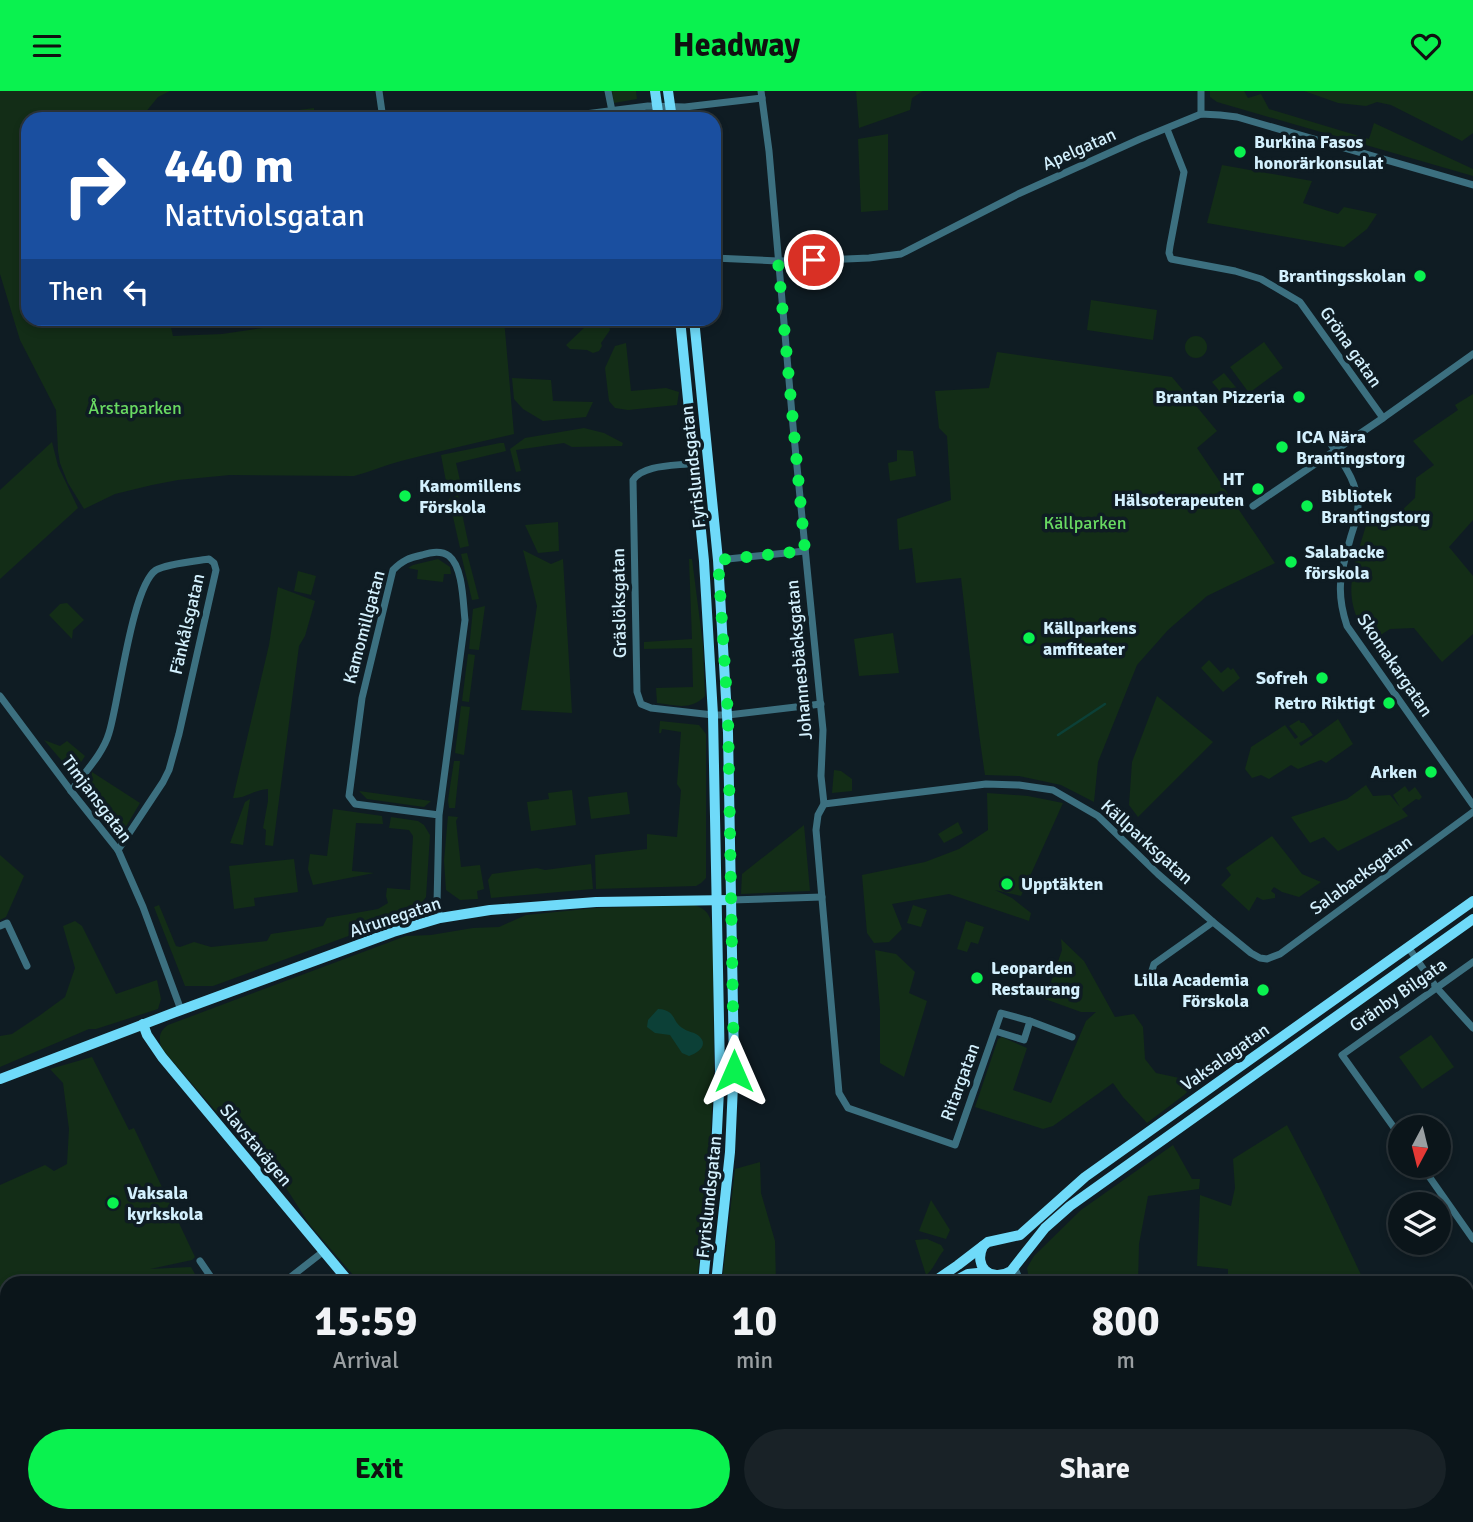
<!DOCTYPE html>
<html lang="en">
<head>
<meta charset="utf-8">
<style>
  :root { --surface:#0b151a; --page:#192227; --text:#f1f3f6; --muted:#9a9fa2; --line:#2b3439; --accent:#0af24f }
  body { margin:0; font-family:Signika,sans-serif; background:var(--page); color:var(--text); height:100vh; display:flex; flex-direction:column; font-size:26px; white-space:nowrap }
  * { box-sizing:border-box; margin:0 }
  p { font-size:23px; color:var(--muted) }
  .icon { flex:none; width:38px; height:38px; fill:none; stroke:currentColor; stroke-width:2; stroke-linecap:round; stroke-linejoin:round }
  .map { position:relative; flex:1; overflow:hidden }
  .side { position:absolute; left:0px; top:1185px; width:1474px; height:247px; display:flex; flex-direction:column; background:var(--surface); border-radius:21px 21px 0 0; box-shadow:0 4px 10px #0003,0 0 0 2px var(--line) }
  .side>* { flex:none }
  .banner { position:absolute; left:21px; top:21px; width:700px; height:214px; border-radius:21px; box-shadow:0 4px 10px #0003,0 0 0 2px var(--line); background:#1a4fa0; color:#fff; overflow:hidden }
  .needle { width:46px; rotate:187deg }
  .fabs { position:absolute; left:1388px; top:1024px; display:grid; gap:14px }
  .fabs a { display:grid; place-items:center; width:63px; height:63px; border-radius:50%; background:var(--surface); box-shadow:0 4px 10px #0003,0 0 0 2px var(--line); font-size:35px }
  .pin { position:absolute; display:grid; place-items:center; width:60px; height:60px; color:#fff; margin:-30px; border:4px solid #fff; border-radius:50%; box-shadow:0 2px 7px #0007 }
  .me { position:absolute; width:77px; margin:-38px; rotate:0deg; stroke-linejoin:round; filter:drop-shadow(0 0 5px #0008) }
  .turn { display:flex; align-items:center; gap:24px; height:147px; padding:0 28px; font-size:32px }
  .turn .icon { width:91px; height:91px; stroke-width:2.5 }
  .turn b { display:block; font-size:49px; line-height:60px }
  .then { display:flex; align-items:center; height:66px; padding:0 28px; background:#0003; gap:14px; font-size:26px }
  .eta { display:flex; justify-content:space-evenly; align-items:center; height:119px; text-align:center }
  .eta b { font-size:42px; font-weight:700; line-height:49px }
  .primary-button { display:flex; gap:14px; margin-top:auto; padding:14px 28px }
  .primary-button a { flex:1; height:80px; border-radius:42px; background:var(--accent); color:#111; font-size:28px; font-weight:700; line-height:80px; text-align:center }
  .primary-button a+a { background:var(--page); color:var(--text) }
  header { display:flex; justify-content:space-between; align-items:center; height:91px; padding:0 28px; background:var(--accent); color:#111; font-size:32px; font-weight:700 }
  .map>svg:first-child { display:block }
</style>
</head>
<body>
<header><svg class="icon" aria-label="menu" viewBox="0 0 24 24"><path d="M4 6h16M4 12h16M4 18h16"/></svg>Headway<svg class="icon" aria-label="heart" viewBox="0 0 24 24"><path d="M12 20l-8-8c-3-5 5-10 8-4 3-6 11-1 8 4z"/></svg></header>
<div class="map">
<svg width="1473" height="1431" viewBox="0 0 1473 1431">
  <rect width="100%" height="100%" fill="#0f1c23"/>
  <g fill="#132d17">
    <path d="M0,0H170L158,6L140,28H28V228H169L173,245L222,243L323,228H504L514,343C476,352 438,360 401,370C385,374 370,381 354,385L230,384L178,389L152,394L115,403L84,418L68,392L60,372L58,360L56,319L20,249L0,183Z"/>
    <path d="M612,0H636L637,8L614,12Z"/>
    <path d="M856,0H923L912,7L910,19L859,37Z"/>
    <path d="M1210,0H1244L1248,7L1261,3L1269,18L1369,48L1374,32L1473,78V85L1217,11L1210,6Z"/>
    <path d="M1304,0H1473V42L1462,50L1391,14L1377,11L1366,15L1338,12Z"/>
    <path d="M314,17L315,28H277L276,22Z"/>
    <path d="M888,43V119L861,121L858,48Z"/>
    <path d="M1222,74L1312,90L1303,112L1338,123L1344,116L1377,123L1367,138L1344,156L1207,132Z"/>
    <path d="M1091,209L1157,219L1153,249L1087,239Z"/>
    <path d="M579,228H601L599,230L600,232H604L609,235L610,239L601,252L602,255L599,260L593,262L587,259L570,258L566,254L585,236L580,233Z"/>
    <circle cx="1196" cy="256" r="11"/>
    <path d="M1264,251L1283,277L1249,302L1230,276Z"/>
    <path d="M626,252L631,300L666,297L679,301L677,314L628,319L615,317L609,310L605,277L615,255Z"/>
    <path d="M997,261L1172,286L1217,340L1197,357L1275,472L1207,505L1168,539L1137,574L1098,671L1094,711L1061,694L1019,685L985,684C975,619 969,553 961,487L916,492L912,457L899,459L897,428L951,409L947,345L939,337L935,300L989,297Z"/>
    <path d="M1224,282L1244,306L1232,315L1212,291Z"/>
    <path d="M512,287L551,289L553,310L593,311L586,326L543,330L523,318L514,308Z"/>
    <path d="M1473,303V429L1449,456L1473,485V543L1442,571L1414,537L1390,538L1371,550C1335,504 1357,472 1369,423H1398L1415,407L1416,387L1434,374L1413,350L1458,319L1455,314Z"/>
    <path d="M584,337L604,342L623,352L622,355L572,356L564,352L516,359L521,380L516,381L510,358L525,347Z"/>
    <path d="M52,351L58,375L78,417L0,488V399Z"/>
    <path d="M500,352H504L506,360L456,372L462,398L448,401L441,364Z"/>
    <path d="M897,359L913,360L916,385L890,390L888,372L897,370Z"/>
    <path d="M458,404L469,455L460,457L449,408Z"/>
    <path d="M558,431L559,460L538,462L525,434Z"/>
    <path d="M523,459L551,473L563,468L572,622L521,619L537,515Z"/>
    <path d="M467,462L479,508L472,509L461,463Z"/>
    <path d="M438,468L450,476L451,483H444L443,491L417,488L418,479L408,477L413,474Z"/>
    <path d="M689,468H692L703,554L705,605C691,620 675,614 657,612L656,597L693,596L692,557L644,558V551L692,548Z"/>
    <path d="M298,480L316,485L311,504L294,500Z"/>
    <path d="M278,496L315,510L305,545L299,555L273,755L265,754L266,739L263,737L268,710V698C253,699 245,708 233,707L269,554Z"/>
    <path d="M67,512L84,529L73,539L72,548L49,524L60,513Z"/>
    <path d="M485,515L479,559L469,558L473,518Z"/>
    <path d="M893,542L899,582L859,585L854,548Z"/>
    <path d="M468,563L475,564L469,611L462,610Z"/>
    <path d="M1209,569L1221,582L1228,576L1231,579L1233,577L1240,587L1223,601L1201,577Z"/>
    <path d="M1157,605L1213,651L1138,726L1129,714L1132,671Z"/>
    <path d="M461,615L470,616L464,664L455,662Z"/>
    <path d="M1338,628L1353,653L1326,672L1321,669L1298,678L1291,674L1269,688L1261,684L1252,687L1245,678L1251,656L1285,634L1295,648L1298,646L1289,635L1299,629L1301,632H1304L1313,644L1299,652L1301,655Z"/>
    <path d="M660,630L699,634L706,643V787L701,792L696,795L596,798L595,764L647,758V743L677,746L681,699L677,693L681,641L662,638L661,642H659Z"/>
    <path d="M44,649L60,655L67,650L85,665L76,679L69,678Z"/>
    <path d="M454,670H460L455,717H449L448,709Z"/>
    <path d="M834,679L841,680L852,688V700L832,702Z"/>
    <path d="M92,681L140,712L124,739L113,738L89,708Z"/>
    <path d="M1366,694L1373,705L1390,704L1400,716L1393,704L1405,695L1409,701L1415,696L1422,706L1419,709L1416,708L1402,718L1408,725L1338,760L1324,746L1310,752L1291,726L1347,708Z"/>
    <path d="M572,699L576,734L531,740L527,711L549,708L548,702Z"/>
    <path d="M359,700L431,710L424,716L367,708Z"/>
    <path d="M627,701L630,723L591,728L588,706Z"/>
    <path d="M987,702L1028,705L1063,712L1021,805L995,799L1012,807L1031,822L1029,830L949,803L892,813L902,838L889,851L874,852L867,842L862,784L925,771L959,758L988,739Z"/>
    <path d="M250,708L243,754L230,752L245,711Z"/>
    <path d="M333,718L382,725L383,733L356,732L352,780L374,782L313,794L308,778L310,763L327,765Z"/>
    <path d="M448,725L458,726L456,730L461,776L480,774L484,798L477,800L478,808L460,809L446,799L444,770Z"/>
    <path d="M391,726L418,730L424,734L430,744L426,806L415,821L392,824L362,840L213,895H185L154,816L159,814L176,855L180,856L194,851L211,856L267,850L271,843L323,835L327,827L378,818L388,812L386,805L387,797L410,799L413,745L409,739L389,737Z"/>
    <path d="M958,731L963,742L944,752L938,743Z"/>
    <path d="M804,734L810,800L741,803L742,783Z"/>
    <path d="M1272,745L1302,783L1321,791L1299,806L1282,801L1274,796L1271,800L1275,803V807L1263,809L1257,806L1249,820L1221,794L1231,784L1226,777Z"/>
    <path d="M0,764L24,785L6,826L0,829Z"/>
    <path d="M294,768L298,801L254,807L255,815L234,818L229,775Z"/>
    <path d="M591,773L593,798L491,807L488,789L492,783L537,777L545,779Z"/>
    <path d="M694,814C710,819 711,827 713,843L714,977L710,1057L697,1192H360L309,1133L283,1092L251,1061L162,958C158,948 159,940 168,934L406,845L431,844L473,837L499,836L526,824L596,817Z"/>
    <path d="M913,814L927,819L921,836L907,832Z"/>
    <path d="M75,830L82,835L116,903L157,889L161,908L158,918L96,938H89L0,976V945L12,943L39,925L65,906L75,877L63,835Z"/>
    <path d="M966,830L984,836L978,853L971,851L967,861L957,858Z"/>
    <path d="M1061,848L1084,870L1115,926L1134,923L1143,936L1145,968L1156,982L1198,991L1184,1004L1147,1032L1123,1006L1113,992L1053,1035L1043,1038L975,1016L998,948L1002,946L1027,957L1013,999L1051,1012L1086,930L1096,921H1081L1045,908L1062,859Z"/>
    <path d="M875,859L896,863L915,881L909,902L927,910L904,986L880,972V919Z"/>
    <path d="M1431,944L1454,976L1422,998L1399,966Z"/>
    <path d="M92,966L129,1039L134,1037L195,1166L192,1169L150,1178L191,1176L200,1192H7V1370L0,1362V1094L45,1074L54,1080L67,1073L69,1038L63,992L50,978Z"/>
    <path d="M1287,1034L1321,1099L1363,1188L1369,1192H1228V1178L1197,1175L1200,1104L1231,1115L1235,1097L1233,1068Z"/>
    <path d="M1173,1054L1192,1088H1200L1199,1098L1148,1105L1139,1153L1138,1192H1031L1029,1188L1027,1177L1034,1165L1081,1119Z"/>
    <path d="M760,1071L761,1102L775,1150L776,1192H722L735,1078Z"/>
    <path d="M931,1109L950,1139L946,1148L919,1140Z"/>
    <path d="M927,1148L941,1154L944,1159C937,1167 934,1178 926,1184L915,1149Z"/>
    <path d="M1473,1244V1313L1467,1302V1245L1468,1247Z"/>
    <path d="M1467,1319L1473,1330V1431H1172L1169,1425L1466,1424Z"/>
    <path d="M625,1424L730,1425L731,1431H615Z"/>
    <path d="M280,1425L543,1424L547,1431H266Z"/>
  </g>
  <path fill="#0c4037" d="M658,918C677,919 671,931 684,938C688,941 695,941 699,945C709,954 698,962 689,965L682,962L670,944L655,942L647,936L648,929Z"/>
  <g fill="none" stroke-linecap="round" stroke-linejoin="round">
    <path stroke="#0c4037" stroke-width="2.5" d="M1058,644L1105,613"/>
    <g stroke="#3c7080" stroke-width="7">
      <path d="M379,0L383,28"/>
      <path d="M608,0L612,20"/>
      <path d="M761,0L769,60L793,335L823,639L821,685L824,713L818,724L816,739L839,1002L848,1017L955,1054L1001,922L1030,930L1024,949L995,940"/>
      <path d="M1201,0V23"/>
      <path d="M546,28L648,15L685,16L762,7"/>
      <path d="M1167,38L1184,81L1170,155L1169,162L1171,168L1235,180L1261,188L1300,211L1383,327"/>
      <path d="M714,167L778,170L823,169L869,167L901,163L1018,103L1140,48L1201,23L1220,24L1237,26L1473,94"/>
      <path d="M1329,350C1341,370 1357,389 1358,414C1358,424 1354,436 1351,445C1341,481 1335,499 1347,535L1473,714"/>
      <path d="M695,372C677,375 643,373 633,389L637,601L641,613L651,617L713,624H728L821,613"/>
      <path d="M1253,415L1383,327L1473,263"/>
      <path d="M718,469L805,460"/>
      <path d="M0,605L71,700L118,759L143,816L181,919"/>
      <path d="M71,700C84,682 103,663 109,642C119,610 132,495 156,479C166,473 196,470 209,468L214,472L216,479L179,643L169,679L163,691L118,759"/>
      <path d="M824,713L986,693L1019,694L1053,699L1098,725L1158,783L1213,831L1251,862L1260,867L1267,868L1280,863L1473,721"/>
      <path d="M439,724L355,713L349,705L362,607L393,479C403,469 409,467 422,464C431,461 441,459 449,465C463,476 463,512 465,529L439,724L437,813L440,827"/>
      <path d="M731,809L822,806"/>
      <path d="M0,835L7,832L27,875"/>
      <path d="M1408,856L1436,896L1473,937"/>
      <path d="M1150,886L1154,873L1213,831"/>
      <path d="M1030,930L1072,946"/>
      <path d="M1400,1045L1342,964L1473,871"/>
      <path d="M1421,1074L1473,1148"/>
      <path d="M200,1170L215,1192"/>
      <path d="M1014,1175L1021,1192"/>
      <path d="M283,1192L324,1160"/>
      <path d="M1471,1222H1473"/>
      <path d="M226,1424L229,1431"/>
      <path d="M1104,1424L1105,1431"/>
      <path d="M72,1431L78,1424"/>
      <path d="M186,1431L195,1424"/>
    </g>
    <g stroke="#6fdaf9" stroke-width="10">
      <path d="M655,0L659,28"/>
      <path d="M668,0L672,28"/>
      <path d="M680,228L704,470L713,624L720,980L716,1059L703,1192"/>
      <path d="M694,228L718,469L728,642L734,972L730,1061L716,1192"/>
      <path d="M143,933L147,944L162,966L350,1192"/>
      <path d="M0,988L181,919L393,841L440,827L490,819L596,811L731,809"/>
      <path d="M983,1155C973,1176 991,1192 1011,1180L1045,1137L1070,1115L1473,828"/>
      <path d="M932,1192L958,1174L988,1151L1020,1144L1085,1086L1473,810"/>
      <path d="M951,1192L968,1183L987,1181"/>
      <path d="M552,1424L561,1431"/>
      <path d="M740,1424L741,1431"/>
      <path d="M590,1431L600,1424"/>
      <path d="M604,1431L613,1424"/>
    </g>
  </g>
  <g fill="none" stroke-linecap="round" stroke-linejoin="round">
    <path stroke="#0af24f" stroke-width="12" stroke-dasharray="0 21.6" d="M734,980L728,624L718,469L805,460L778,170L814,169"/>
  </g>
  <g fill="#0af24f" stroke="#0f1c23" stroke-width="2.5">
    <circle cx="1240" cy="61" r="7"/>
    <circle cx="1420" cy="185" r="7"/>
    <circle cx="1299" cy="306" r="7"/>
    <circle cx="1282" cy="356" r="7"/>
    <circle cx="1258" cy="398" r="7"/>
    <circle cx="405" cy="405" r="7"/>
    <circle cx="1307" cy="415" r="7"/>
    <circle cx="1291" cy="471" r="7"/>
    <circle cx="1029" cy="547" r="7"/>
    <circle cx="1322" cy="587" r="7"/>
    <circle cx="1389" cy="612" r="7"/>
    <circle cx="1431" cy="681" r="7"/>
    <circle cx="1007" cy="793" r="7"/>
    <circle cx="977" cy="887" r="7"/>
    <circle cx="1263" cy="899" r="7"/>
    <circle cx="113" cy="1112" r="7"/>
  </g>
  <g text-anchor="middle" stroke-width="7" stroke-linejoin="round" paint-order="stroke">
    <g font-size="18" font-weight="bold" fill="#d3f0fd" stroke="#0f1c23" text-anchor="start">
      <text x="1254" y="57">Burkina Fasos<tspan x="1254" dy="21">honorärkonsulat</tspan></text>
      <text x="1406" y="191" text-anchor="end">Brantingsskolan</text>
      <text x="1285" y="312" text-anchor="end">Brantan Pizzeria</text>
      <text x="1296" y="352">ICA Nära<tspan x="1296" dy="21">Brantingstorg</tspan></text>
      <text x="1244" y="394" text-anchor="end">HT<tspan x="1244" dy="21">Hälsoterapeuten</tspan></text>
      <text x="419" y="401">Kamomillens<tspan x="419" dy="21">Förskola</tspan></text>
      <text x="1321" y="411">Bibliotek<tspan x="1321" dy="21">Brantingstorg</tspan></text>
      <text x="1305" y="467">Salabacke<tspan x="1305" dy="21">förskola</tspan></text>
      <text x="1043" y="543">Källparkens<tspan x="1043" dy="21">amfiteater</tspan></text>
      <text x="1308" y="593" text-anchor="end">Sofreh</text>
      <text x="1375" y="618" text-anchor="end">Retro Riktigt</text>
      <text x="1417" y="687" text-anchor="end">Arken</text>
      <text x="1021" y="799">Upptäkten</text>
      <text x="991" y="883">Leoparden<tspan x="991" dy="21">Restaurang</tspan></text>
      <text x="1249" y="895" text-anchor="end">Lilla Academia<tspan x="1249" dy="21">Förskola</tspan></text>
      <text x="127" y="1108">Vaksala<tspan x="127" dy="21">kyrkskola</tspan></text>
    </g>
    <g font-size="18" fill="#d3f0fd" stroke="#0f1c23">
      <text transform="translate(1079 58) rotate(-24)" y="6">Apelgatan</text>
      <text transform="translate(1351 256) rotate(55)" y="6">Gröna gatan</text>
      <text transform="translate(693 376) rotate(-96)" y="6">Fyrislundsgatan</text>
      <text transform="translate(619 512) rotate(-91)" y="6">Gräslöksgatan</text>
      <text transform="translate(187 533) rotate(-77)" y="6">Fänkålsgatan</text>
      <text transform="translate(364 536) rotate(-75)" y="6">Kamomillgatan</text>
      <text transform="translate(799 569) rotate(-95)" y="6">Johannesbäcksgatan</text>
      <text transform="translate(1395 574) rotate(56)" y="6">Skomakargatan</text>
      <text transform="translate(97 708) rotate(53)" y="6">Timjansgatan</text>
      <text transform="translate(1147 751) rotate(42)" y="6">Källparksgatan</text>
      <text transform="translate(1361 784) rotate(-36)" y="6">Salabacksgatan</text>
      <text transform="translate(395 826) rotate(-18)" y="6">Alrunegatan</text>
      <text transform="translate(1398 904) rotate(-35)" y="6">Gränby Bilgata</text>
      <text transform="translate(1225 966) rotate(-35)" y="6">Vaksalagatan</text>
      <text transform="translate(960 991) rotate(-70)" y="6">Ritargatan</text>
      <text transform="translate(256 1054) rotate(50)" y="6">Slavstavägen</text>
      <text transform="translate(709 1106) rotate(-84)" y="6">Fyrislundsgatan</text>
    </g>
    <g font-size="18" fill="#69da62" stroke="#0f1c23">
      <text x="135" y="323">Årstaparken</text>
      <text x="1085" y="438">Källparken</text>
    </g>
  </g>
</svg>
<div class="fabs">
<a><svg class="needle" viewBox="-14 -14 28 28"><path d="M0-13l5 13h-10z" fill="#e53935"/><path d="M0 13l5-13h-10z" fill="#9a9fa2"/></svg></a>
<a><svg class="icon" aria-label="layers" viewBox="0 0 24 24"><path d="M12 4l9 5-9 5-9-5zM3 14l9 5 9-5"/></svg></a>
</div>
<div class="pin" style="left:814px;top:169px;background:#d93025"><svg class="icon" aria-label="arrive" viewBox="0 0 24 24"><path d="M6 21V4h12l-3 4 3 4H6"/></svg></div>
<svg class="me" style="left:734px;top:980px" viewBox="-20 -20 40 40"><path d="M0-17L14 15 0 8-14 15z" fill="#0af24f" stroke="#fff" stroke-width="4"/></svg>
<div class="banner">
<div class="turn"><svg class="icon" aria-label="right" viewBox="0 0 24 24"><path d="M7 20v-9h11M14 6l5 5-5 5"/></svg><div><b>440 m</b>Nattviolsgatan</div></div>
<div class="then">Then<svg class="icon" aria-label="left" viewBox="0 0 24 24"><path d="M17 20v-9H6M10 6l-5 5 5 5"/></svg></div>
</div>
<section class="side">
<div class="eta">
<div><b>15:59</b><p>Arrival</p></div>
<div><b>10</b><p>min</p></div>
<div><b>800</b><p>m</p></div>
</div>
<div class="primary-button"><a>Exit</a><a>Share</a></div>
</section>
</div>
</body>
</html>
